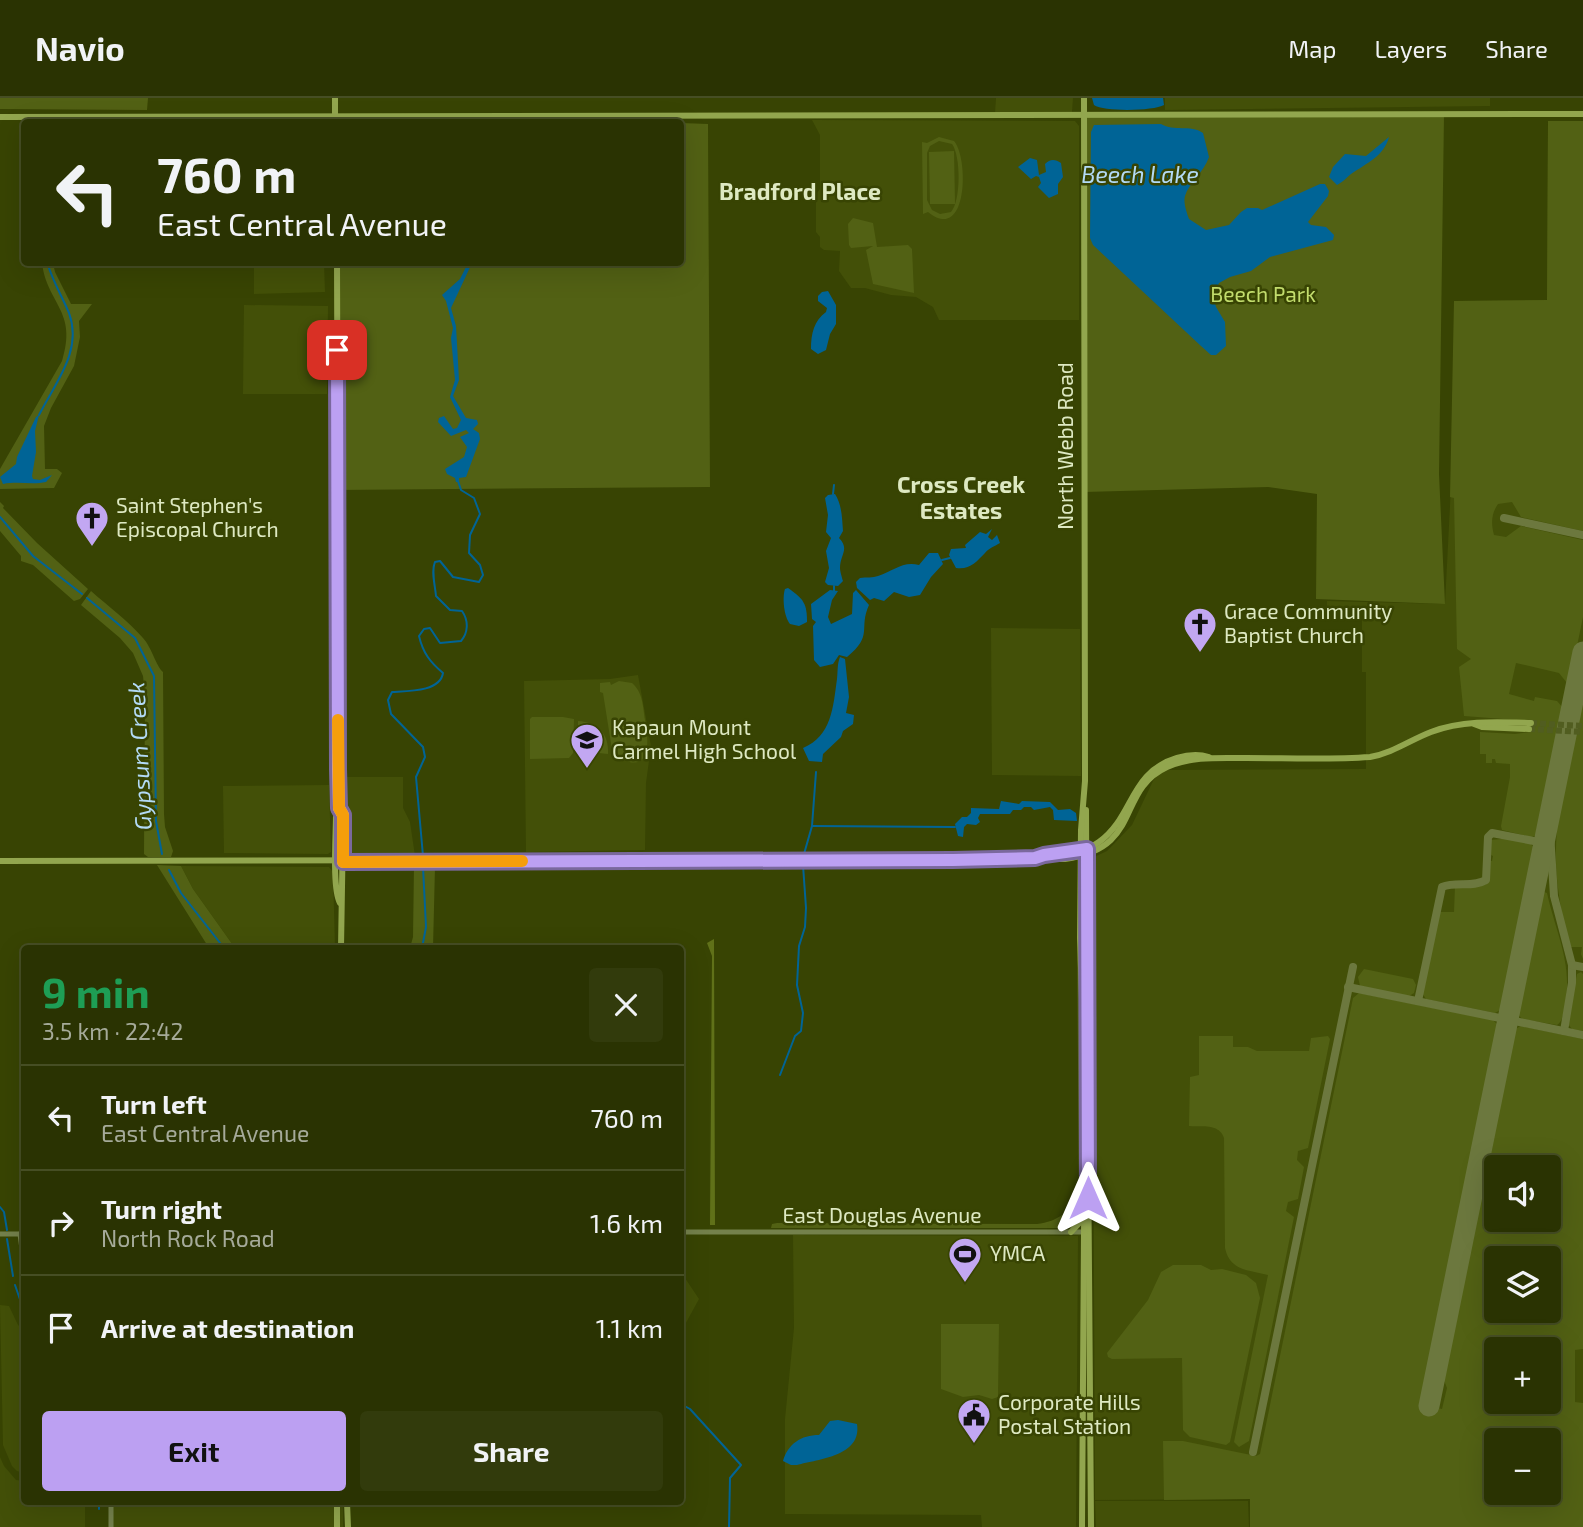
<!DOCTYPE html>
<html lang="en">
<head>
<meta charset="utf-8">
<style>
  :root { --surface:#2a3302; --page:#323b0c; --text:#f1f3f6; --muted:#a5aa99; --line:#464e24; --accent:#bca0f2 }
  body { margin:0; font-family:"Exo 2",sans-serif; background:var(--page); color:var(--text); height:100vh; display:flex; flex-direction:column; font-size:26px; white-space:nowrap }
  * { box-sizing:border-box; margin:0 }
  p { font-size:23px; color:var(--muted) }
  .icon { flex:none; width:38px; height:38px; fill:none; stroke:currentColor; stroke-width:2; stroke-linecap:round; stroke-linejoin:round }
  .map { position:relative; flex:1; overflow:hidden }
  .drawer { position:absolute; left:21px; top:847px; width:663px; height:560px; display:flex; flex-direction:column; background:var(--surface); border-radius:7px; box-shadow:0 7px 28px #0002,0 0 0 2px var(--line) }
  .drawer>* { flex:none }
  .banner { position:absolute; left:21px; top:21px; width:663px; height:147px; border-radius:7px; box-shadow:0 7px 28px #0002,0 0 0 2px var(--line); background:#2a3302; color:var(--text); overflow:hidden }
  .controls { position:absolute; left:1484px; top:1057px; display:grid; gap:14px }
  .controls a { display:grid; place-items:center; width:77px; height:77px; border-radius:7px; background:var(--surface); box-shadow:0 7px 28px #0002,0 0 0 2px var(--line); font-size:35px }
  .pin { position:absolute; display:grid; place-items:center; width:60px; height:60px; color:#fff; margin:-30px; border-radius:14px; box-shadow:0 4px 10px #0006 }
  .me { position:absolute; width:77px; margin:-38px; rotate:0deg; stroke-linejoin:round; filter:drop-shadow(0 0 5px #0008) }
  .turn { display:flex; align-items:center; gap:24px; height:147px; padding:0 21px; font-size:32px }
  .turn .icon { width:91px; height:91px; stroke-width:2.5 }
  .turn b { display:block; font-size:49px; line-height:60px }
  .round { display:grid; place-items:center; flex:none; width:74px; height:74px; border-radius:7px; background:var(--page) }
  .overview { display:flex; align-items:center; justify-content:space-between; height:119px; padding:0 21px }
  h1 { font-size:42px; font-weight:700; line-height:52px; color:#1e9e55 }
  .cta { display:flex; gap:14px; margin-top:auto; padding:14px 21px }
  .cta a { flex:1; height:80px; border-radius:7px; background:var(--accent); color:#111; font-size:28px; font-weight:700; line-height:80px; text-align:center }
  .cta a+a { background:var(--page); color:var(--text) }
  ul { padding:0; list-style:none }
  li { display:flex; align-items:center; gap:21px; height:105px; padding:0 21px; border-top:2px solid var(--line) }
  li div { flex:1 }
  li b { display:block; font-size:26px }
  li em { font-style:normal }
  header { display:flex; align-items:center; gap:42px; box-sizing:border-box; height:98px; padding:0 35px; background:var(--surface); border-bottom:2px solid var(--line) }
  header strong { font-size:33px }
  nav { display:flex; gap:38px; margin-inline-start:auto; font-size:24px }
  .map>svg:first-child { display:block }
</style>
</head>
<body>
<header>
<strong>Navio</strong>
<nav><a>Map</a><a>Layers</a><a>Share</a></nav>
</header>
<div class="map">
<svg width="1583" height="1429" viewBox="0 0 1583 1429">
  <rect width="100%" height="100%" fill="#384403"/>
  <g fill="#435008" fill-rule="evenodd">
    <path d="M996,0H1073L1072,14L995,15Z"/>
    <path d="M1165,0H1490V8L1165,12Z"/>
    <path d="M812,22L1075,23L1079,28V222H939L933,209L916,199L891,197L865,190H851L839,173L840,153L824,152L820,149V139L816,134V96L820,91V37Z"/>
    <path d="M1548,23H1583V1429L1250,1401L1095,1402L1092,760L1107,753L1132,727L1153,683L1159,675L1165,672L1366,671V574H1362V515H1327V503L1445,506L1455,309L1454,203L1547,202ZM1496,1069H1549V1122H1496ZM1496,1160H1549V1213H1496ZM1496,1251H1549V1304H1496ZM1496,1342H1549V1395H1496Z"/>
    <path d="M254,165H324L325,194L254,196Z"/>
    <path d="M244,207L328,208L327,296H243Z"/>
    <path d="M991,530L1080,531L1081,678L992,677Z"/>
    <path d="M638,577L651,648L646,685L645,752L526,754L524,583L610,581Z"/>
    <path d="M346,679H403V710L410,724L415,758L352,756L347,752Z"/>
    <path d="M329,687L331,754L328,756L224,755L223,688Z"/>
    <path d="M181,768L329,769L333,774L335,850H235L193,791Z"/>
    <path d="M793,1137L1078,1138L1076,1429H982L981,1417L785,1416V1321L794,1230Z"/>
    <path d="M681,1174L699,1201L681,1234Z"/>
    <path d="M0,1207L9,1208L18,1227L24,1232V1375L17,1373L12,1368L3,1347Z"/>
    <path d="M0,1359L4,1368L16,1382L24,1383V1404H85V1429H0Z"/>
    <path d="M1095,1403H1248L1249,1429H1096Z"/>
    <rect x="110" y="1404" width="233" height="25"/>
  </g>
  <g fill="#526114" fill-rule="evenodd">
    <path d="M0,0H148L147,12L0,11Z"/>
    <path d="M1444,17L1439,376L1445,506L1316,501L1317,396L1268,389L1084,394V18Z"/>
    <path d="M1548,23H1583V433L1521,419L1512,404L1498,406C1491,416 1491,426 1494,437L1506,439L1521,428L1583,442V519L1570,582L1567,585L1559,575L1516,565L1509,596L1534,603L1535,599L1557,603L1564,611L1539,733L1537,737L1531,739L1502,732L1501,728L1510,679V666L1496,665L1495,661H1492V665H1486V656H1480V634L1515,636L1529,634L1531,623L1464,618L1459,569L1471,561L1457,551L1454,400L1450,399L1454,203L1547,202Z"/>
    <path d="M681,25L708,26L710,389L336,392L338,165L681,164Z"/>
    <path d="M939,39L954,43C969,60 968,146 928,114L923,116L922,44L927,45ZM939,43L952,46C961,58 961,103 951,114L940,116L932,112L927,102V55L930,48Z"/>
    <path d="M954,53L955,106H930L929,54Z"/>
    <path d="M853,120L873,125L877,149L908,147L912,151L914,195L873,186L866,152L873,148L851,150L849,147L848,126Z"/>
    <path d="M42,165H53L55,174L71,206H92L79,223L80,239L74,268L51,310L44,328L45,371H57L62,375L54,390L0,391V371L62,263C78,213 47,206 42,165Z"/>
    <path d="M0,404L4,408L3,410L37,445L88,491L80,501L74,503L33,467L21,463V458L0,433Z"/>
    <path d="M91,493C108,508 128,523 143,540C152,550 156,568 163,574L164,716L165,729L173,753L171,759H148L144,756L145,597L143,578L133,555L120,540L81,507Z"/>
    <path d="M619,583L632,585C643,594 643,609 645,622C650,651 650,677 613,658L603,595L600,594V585L610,584L611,587Z"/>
    <path d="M1583,594V861L1581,856L1582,849H1571C1566,832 1561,815 1559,797C1548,729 1569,660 1583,594Z"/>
    <path d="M532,619H563L574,621L573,655L569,660L530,661V621Z"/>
    <path d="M578,623C598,624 609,636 608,656L580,653L578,650Z"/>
    <path d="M1512,740L1529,744L1535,751L1502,911L1495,915L1426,901L1422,895L1439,814H1454L1455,788H1482L1488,785L1489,763H1492L1493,758L1489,756L1490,742Z"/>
    <path d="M157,767L181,768L193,791L235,850H209Z"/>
    <path d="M414,767L435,769L433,850H410L413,839Z"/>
    <path d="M1544,794L1547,795C1556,836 1573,865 1565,908C1563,916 1563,923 1557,927L1522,921L1516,914L1541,795Z"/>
    <path d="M1077,842L1082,943V1062L1080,1120L1073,1130H771L772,1126L777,1125L1037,1126C1057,1124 1075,1112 1079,1091Z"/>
    <path d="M1364,871L1413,881L1416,887L1414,895L1409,898L1360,888L1358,879Z"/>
    <path d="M1581,874L1583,876V933L1572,931L1567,925L1577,876Z"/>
    <path d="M1359,895L1493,922L1498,927L1422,1306L1442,1311L1447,1290L1442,1277L1513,932L1521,928L1583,941V1251L1575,1252V1304L1583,1305V1429H1250V1401L1164,1402L1163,1343H1183L1256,1358L1260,1356L1353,900ZM1496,1069H1549V1122H1496ZM1496,1160H1549V1213H1496ZM1496,1251H1549V1304H1496ZM1496,1342H1549V1395H1496Z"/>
    <path d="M1199,938H1233V949H1248L1257,953H1309L1311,940L1328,938L1330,941L1308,1050L1298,1053L1297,1062L1304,1069L1298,1101L1288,1104L1286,1113L1294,1119L1249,1343L1239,1349L1234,1344L1268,1177C1249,1172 1230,1173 1225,1150L1224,1040C1219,1025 1202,1029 1189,1028L1190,979L1199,977Z"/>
    <path d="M1173,1167H1201L1211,1172L1222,1171L1246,1177L1256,1185L1260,1200L1230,1344L1226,1347L1190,1339L1183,1332L1182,1260L1112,1261L1108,1259L1107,1255L1148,1202L1161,1174Z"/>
    <path d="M941,1226H999L998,1299L992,1301L979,1297L963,1299L941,1291Z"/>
  </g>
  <path fill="#607119" d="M714,841L715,1127H710L712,858L707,845Z"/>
  <g fill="#006496">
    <path d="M1092,0H1163L1164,7C1154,13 1104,14 1094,7Z"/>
    <path d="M1161,26C1174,34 1190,26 1203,35L1209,59C1204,74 1188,86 1185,98C1183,105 1187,115 1189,121L1206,132L1229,127L1241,114L1247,110H1258L1262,112L1320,86H1325L1329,93L1328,98L1308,124L1311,127L1326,129L1334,137L1333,142L1270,159L1251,173L1230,179L1219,185L1213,197L1216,209L1225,224L1226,248L1216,257H1211L1201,248L1093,147L1090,140L1091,34L1094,27Z"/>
    <path d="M1389,39C1384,58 1367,65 1351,76C1346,80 1343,84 1337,87L1329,79L1333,69L1345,56L1366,58Z"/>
    <path d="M1030,60L1037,62L1039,77L1046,74L1045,66C1050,61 1055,61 1061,65L1063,79L1058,86V96L1049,100L1038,89L1041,85L1039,79L1036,78L1031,81L1018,69Z"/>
    <path d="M468,165H472L451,210L456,228L459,282L453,298L466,320L477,322L478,326L473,331L479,335L480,341L466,379L459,380V384H456L455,380L447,376L445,371L464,359L467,349L460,339L469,335L466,332L451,338L438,324L439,320L444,318L453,331L457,330L461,322L450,299L455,282L451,240L453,230L446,203L442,197L460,181Z"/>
    <path d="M828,193L836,207V226L830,236L826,252L818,256L811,251C811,235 814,223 826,214L827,210L818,203V198L822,194Z"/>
    <path d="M39,317L35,333L36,354L32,378L33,381L40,382L52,377L46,384C32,387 18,383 3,386L0,379L16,366L17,359L36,319Z"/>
    <path d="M835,396C842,407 842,420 843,433L839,440C850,451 840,457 840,470C840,473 842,480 843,483L838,488L828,487L825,484L829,470L826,453L831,440L826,434L828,417L825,400L828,397Z"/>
    <path d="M992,431L988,439L992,442L997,437L1000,445C995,448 989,450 985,455C976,464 970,472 956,470L949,457L951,451L966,450L965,447L980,434L986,436Z"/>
    <path d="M929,455H938L943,466L931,479L920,497L909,499L894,494L884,503L874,500L870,502L857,490L856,484L860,480C866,479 873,480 878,478C894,473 902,463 919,467Z"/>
    <path d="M788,490C804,501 807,506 807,524L799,528L790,526C784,519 782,500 785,491Z"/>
    <path d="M830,492L838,493L832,502L828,519L831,526L852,516L853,495L856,492L869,507C858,531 874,537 847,559L839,557L833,566L820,569L814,562L813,528L816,524L812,521L811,506Z"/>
    <path d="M840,559L845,561L849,599L846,615L854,617L853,626L843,633L841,639L823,656L822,664L809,663L803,650C832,638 833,609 837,581C838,572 837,567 840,559Z"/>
    <path d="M1001,703L1019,706L1022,703L1050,704L1058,712L1070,711L1076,715L1077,723L1054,722L1053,712L1050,709L1034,712L1031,709H1024L1021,712H1013L1010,716H980L978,720L980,724L976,727L967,726L964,729L963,739L958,738L955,726L962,719H967L971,715V710L999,711Z"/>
    <path d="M838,1322L857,1326C862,1358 819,1361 797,1367H791L783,1363C788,1346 801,1337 819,1337L830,1323Z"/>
  </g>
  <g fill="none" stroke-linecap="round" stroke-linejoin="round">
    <g stroke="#006496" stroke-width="2">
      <path d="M39,317C55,285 83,253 69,215C62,198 52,182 47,164"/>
      <path d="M833,396L834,387"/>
      <path d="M0,419L33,458L82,496"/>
      <path d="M942,462L950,460"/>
      <path d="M834,488V493"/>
      <path d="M87,500L135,540L154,578L156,723L162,756"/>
      <path d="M812,728L955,729"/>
      <path d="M804,756L812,728L816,674"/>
      <path d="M423,758L416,679L425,659L423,649L391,616L388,602L392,594C408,593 440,594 443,575C430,564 423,555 419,538L424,531L430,530L440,545L461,543C468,535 469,523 462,513L450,512L436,498C435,487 431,473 435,464L440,463L453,479L479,484L483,477L480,467L469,455L470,437L480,416L474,400L461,392L458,383"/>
      <path d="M169,772L181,795L224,850"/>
      <path d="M422,850L426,829L423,769"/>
      <path d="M780,977L795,938L801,933L803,915L797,887L799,848L805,829L806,810L803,767"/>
      <path d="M0,1109L4,1114L7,1132"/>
      <path d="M7,1141L13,1178"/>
      <path d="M15,1187L24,1213"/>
      <path d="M681,1306L690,1311L741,1367L730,1380L729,1429"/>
      <path d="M99,1411V1404"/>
    </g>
    <g stroke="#6c783e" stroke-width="8">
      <path d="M1504,420L1583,437"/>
      <path d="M1549,719L1554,798L1572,867V885L1564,933"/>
      <path d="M1572,867L1583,869"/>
      <path d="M1348,889L1583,937"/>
      <path d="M1418,903L1442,789C1456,783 1473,790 1486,782L1488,739L1492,735L1544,745"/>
      <path d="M1253,1354L1353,869"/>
    </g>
    <path stroke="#6c783e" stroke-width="21" d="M1429,1308L1583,554"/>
    <g stroke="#515d20" stroke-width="6" stroke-dasharray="6 3" stroke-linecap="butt">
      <path d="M1531,625L1583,628"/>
      <path d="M1529,631L1583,634"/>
    </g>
    <g stroke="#74814c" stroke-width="5">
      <path d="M681,1134H1082"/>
      <path d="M0,1136H24"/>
      <path d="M20,1136L24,1167"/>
      <path d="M111,1404V1429"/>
    </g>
    <g stroke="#92a64e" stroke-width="6">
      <path d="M335,0V24"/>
      <path d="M0,19L1583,16"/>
      <path d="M337,164L339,710"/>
      <path d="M1474,626L1482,629L1529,631"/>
      <path d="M1086,712L1087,932"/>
      <path d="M1037,759C1057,751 1080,758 1099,744C1134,719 1129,674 1177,660C1187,657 1199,656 1209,659"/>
      <path d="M0,763L1065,761C1144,750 1115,693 1167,669C1191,658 1220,660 1246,660C1287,660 1329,662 1370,659C1393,655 1410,642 1431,634C1463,622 1497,624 1531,625"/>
      <path d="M340,805C332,790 336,737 336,717L339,710L343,717V729L341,850"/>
      <path d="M1088,1045L1091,1429"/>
      <path d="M1071,1134L1082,1122"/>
      <path d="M347,1404L348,1429"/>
      <path d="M337,1429V1404"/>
      <path d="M1082,1429L1085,991L1080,840L1081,732L1085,683L1084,0"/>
    </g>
  </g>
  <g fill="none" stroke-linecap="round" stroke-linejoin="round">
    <defs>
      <path id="route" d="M337,252L338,671L339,710L343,717V764L953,762L1035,760L1044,757L1087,751L1088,1100"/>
    </defs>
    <use href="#route" stroke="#7a689d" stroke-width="18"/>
    <use href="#route" stroke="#bca0f2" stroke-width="12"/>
    <path stroke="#f59e0b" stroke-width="12" d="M338,622L339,710L343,717V764L522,763"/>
  </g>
  <defs>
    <symbol id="church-pin" viewBox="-11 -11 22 30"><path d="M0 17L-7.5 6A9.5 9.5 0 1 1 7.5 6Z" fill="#c2a7f2" stroke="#384403"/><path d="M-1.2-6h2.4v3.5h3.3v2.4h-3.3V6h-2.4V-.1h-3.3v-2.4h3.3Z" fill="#111"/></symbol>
    <symbol id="school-pin" viewBox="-11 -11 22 30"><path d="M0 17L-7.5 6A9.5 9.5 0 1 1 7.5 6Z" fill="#c2a7f2" stroke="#384403"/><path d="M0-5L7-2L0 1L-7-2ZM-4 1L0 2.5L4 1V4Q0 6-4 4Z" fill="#111"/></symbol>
    <symbol id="stadium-pin" viewBox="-11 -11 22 30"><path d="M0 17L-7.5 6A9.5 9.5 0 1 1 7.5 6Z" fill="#c2a7f2" stroke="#384403"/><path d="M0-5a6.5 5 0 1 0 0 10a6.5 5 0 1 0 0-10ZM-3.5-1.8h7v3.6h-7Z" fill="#111"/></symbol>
    <symbol id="civic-pin" viewBox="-11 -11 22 30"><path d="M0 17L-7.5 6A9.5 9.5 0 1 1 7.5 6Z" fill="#c2a7f2" stroke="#384403"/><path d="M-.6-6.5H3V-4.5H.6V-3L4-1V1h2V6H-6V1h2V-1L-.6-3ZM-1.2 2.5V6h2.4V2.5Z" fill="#111"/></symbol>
  </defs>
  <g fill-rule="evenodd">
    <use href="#church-pin" x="73" y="401" width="38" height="52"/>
    <use href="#church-pin" x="1181" y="507" width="38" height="52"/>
    <use href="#school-pin" x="568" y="623" width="38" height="52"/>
    <use href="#stadium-pin" x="946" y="1137" width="38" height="52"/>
    <use href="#civic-pin" x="955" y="1298" width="38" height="52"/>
  </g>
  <g text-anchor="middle" stroke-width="5" stroke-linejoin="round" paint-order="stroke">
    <g font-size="21" fill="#c2dc6c" stroke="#384403">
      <text x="1263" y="204">Beech Park</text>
    </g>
    <g font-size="21" fill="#dee9c2" stroke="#384403">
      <text transform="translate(1066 348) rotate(-90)" y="7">North Webb Road</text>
      <text x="882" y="1125">East Douglas Avenue</text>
    </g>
    <g font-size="21" fill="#dee9c2" stroke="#384403" text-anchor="start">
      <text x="116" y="415">Saint Stephen's<tspan x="116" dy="24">Episcopal Church</tspan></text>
      <text x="1224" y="521">Grace Community<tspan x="1224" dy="24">Baptist Church</tspan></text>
      <text x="612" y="637">Kapaun Mount<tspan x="612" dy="24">Carmel High School</tspan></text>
      <text x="990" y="1163">YMCA</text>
      <text x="998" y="1312">Corporate Hills<tspan x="998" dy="24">Postal Station</tspan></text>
    </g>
    <g font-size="23" font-style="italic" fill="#b3daf6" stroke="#384403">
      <text x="1140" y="85">Beech Lake</text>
      <text transform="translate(140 658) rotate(-93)" y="8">Gypsum Creek</text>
    </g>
    <g font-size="23" font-weight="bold" fill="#dee9c2" stroke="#384403">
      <text x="800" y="102">Bradford Place</text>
      <text x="961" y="395">Cross Creek<tspan x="961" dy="26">Estates</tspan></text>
    </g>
  </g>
</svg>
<div class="controls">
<a><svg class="icon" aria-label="sound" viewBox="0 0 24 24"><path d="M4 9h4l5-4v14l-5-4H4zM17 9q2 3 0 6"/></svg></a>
<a><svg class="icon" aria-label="layers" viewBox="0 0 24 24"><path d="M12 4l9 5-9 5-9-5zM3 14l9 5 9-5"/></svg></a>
<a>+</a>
<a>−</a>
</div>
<div class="pin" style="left:337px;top:252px;background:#d93025"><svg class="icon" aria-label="arrive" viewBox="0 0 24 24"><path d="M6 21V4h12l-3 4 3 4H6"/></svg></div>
<svg class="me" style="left:1088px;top:1100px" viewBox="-20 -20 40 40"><path d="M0-17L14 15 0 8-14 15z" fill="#bca0f2" stroke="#fff" stroke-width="4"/></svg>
<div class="banner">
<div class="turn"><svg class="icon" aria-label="left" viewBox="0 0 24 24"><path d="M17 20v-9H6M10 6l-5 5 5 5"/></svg><div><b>760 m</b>East Central Avenue</div></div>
</div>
<section class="drawer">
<div class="overview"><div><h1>9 min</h1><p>3.5 km · 22:42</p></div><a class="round"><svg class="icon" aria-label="close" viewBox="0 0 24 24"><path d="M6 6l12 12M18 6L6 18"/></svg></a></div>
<ul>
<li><svg class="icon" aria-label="left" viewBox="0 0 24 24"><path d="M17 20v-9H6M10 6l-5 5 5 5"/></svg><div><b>Turn left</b><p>East Central Avenue</p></div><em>760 m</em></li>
<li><svg class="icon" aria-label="right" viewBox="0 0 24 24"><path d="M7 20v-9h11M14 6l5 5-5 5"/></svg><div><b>Turn right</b><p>North Rock Road</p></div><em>1.6 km</em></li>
<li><svg class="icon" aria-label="arrive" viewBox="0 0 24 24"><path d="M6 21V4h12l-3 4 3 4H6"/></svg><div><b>Arrive at destination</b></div><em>1.1 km</em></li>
</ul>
<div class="cta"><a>Exit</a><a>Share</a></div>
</section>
</div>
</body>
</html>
